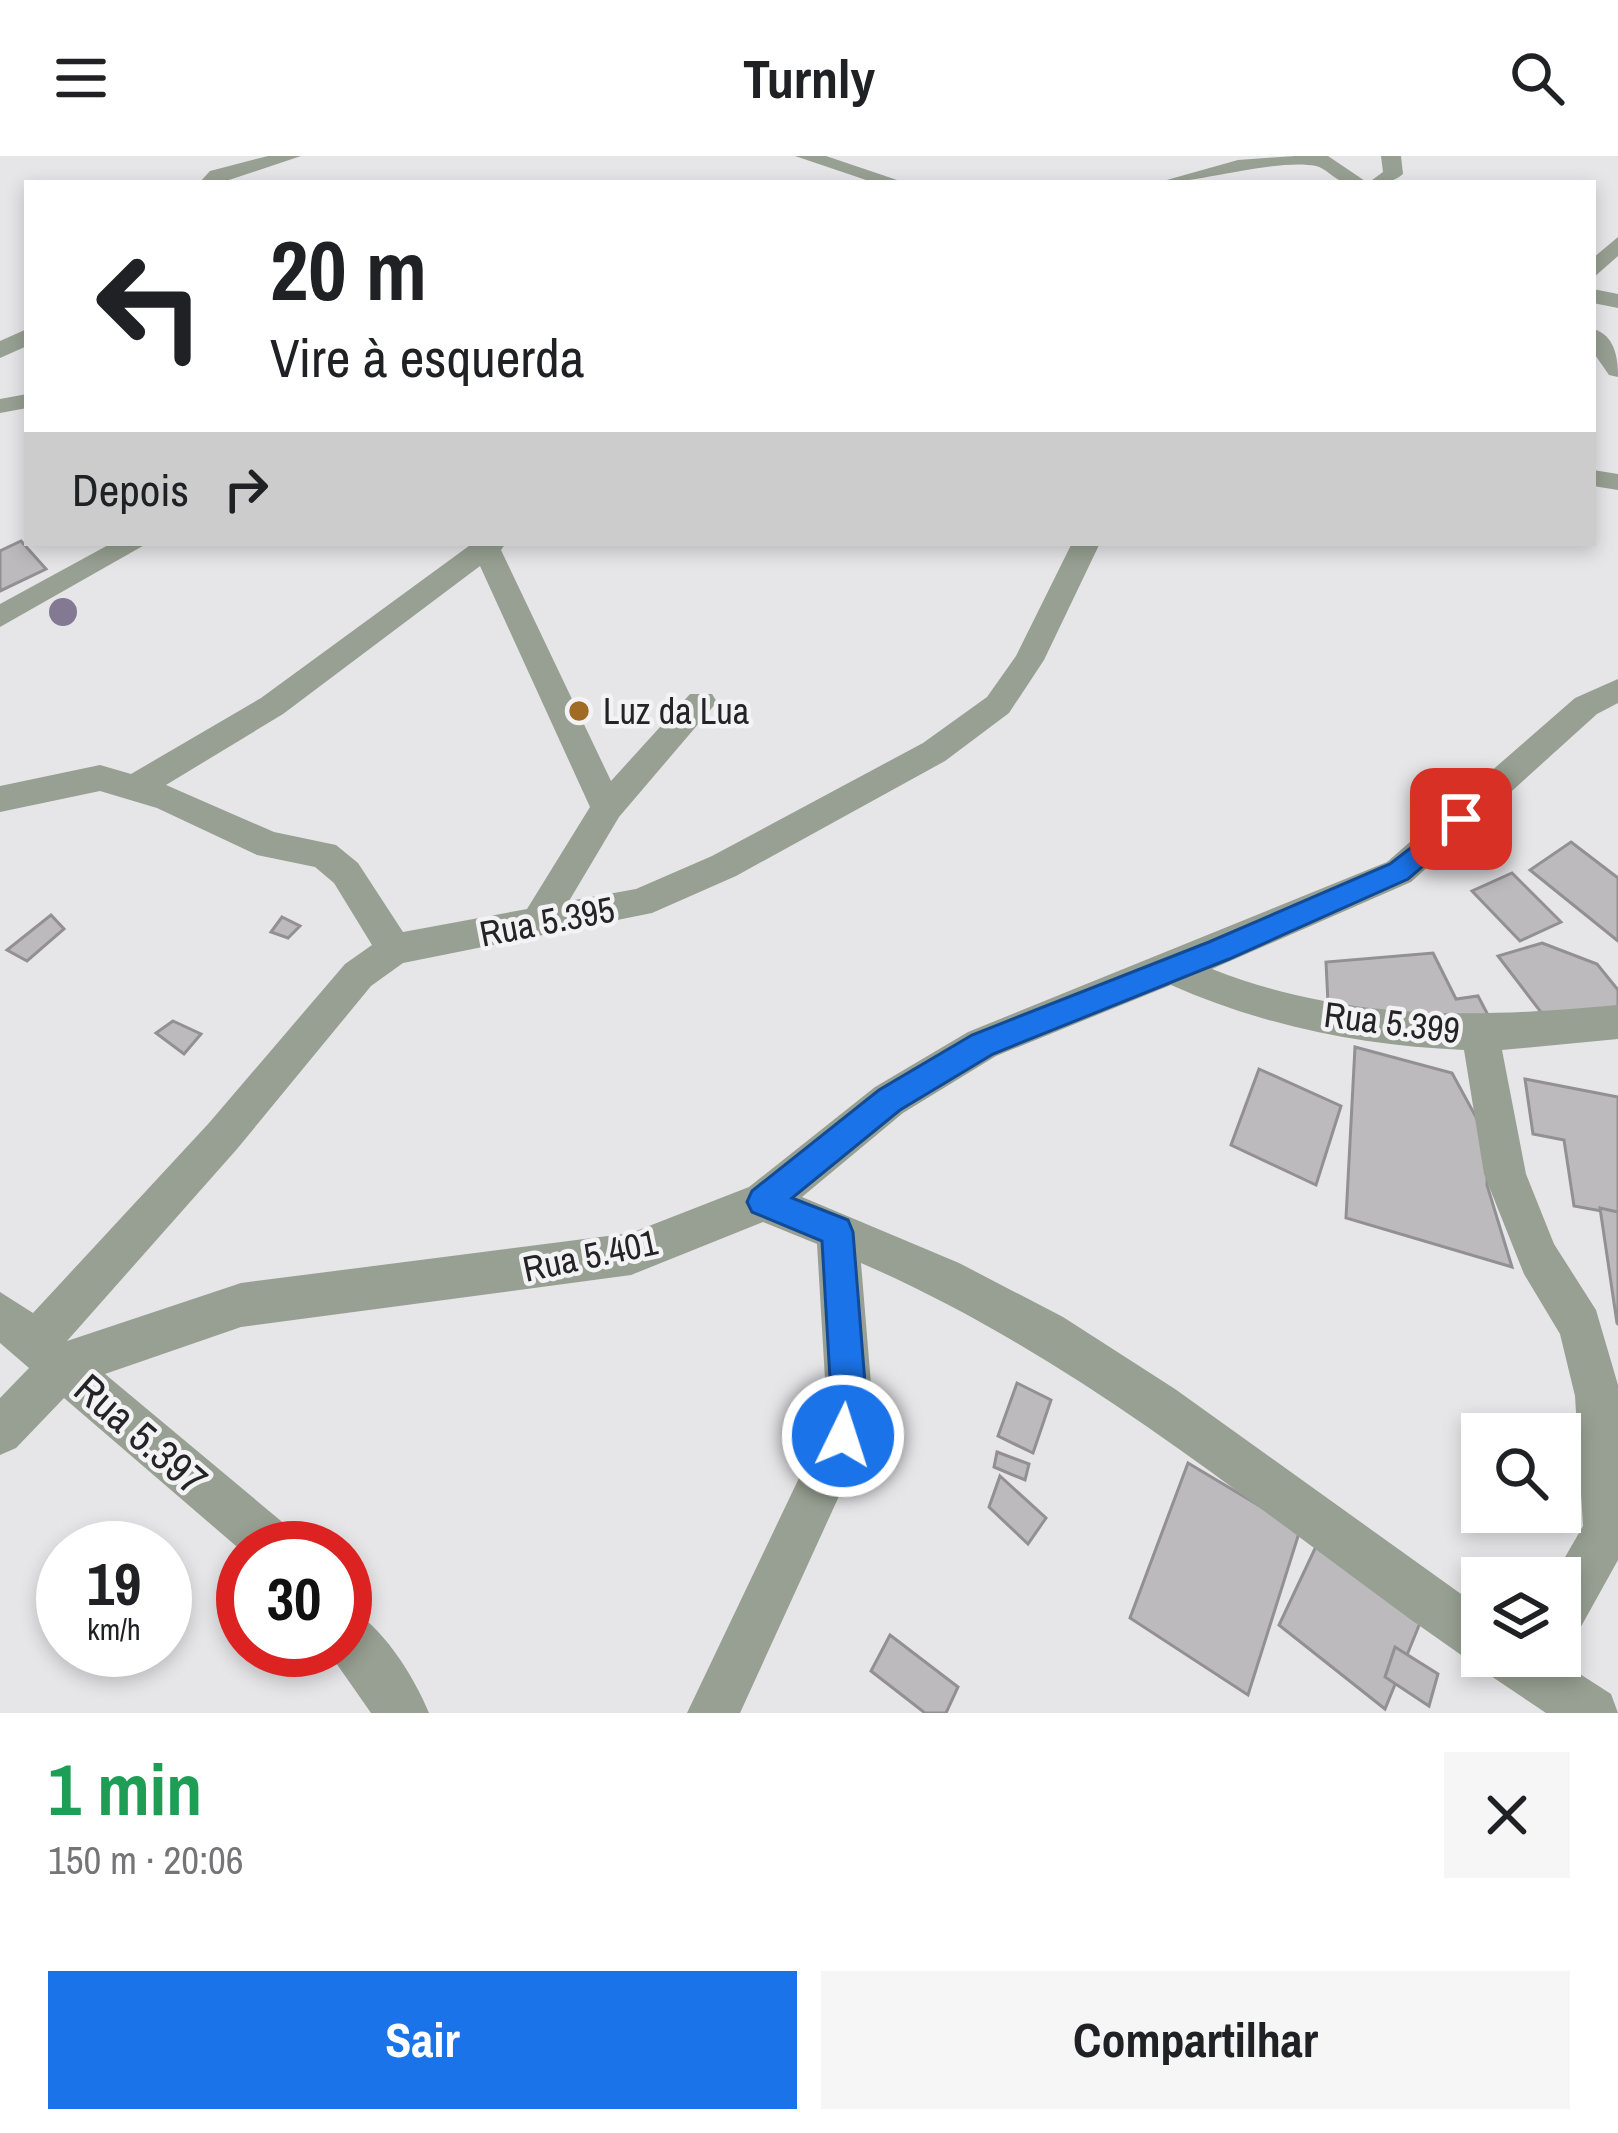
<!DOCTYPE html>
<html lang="pt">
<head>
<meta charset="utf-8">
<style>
  :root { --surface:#fff; --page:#f6f6f6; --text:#202124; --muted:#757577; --accent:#1a73e8 }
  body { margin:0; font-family:"Archivo Narrow",sans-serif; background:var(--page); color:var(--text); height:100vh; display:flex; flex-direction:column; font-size:45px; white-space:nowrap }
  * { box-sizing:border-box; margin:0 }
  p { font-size:39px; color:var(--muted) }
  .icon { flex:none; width:66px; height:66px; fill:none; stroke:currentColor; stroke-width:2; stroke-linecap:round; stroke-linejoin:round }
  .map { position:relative; height:1557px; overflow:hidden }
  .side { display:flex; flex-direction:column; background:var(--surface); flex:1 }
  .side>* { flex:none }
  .hud { position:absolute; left:24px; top:24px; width:1572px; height:366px; border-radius:0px; box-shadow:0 6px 18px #0003; background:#fff; color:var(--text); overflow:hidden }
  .buttons { position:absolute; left:1461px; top:1257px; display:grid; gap:24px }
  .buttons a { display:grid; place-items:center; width:120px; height:120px; border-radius:0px; background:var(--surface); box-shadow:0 6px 18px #0003; font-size:60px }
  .speed { position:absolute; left:36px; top:1365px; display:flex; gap:24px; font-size:60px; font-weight:700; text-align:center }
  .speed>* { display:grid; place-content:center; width:156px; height:156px; border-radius:50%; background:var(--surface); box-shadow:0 6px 18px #0003; line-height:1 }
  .speed small { font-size:30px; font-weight:400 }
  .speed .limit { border:18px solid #d22; background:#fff; color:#111 }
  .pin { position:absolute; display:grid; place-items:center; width:102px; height:102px; color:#fff; margin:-51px; border-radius:24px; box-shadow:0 6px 18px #0006 }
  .me { position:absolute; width:132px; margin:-66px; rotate:4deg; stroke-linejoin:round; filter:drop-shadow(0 0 9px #0008) }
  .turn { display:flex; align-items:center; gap:42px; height:252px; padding:0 48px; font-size:54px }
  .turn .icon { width:156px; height:156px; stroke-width:2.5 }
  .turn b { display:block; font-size:84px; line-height:102px }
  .then { display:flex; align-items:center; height:114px; padding:0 48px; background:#0003; gap:24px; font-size:45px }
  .round { display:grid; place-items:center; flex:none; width:126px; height:126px; border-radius:0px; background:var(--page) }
  .head { display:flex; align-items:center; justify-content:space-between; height:204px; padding:0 48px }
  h1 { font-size:72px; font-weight:800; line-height:90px; color:#1e9e55 }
  .action { display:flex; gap:24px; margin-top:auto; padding:24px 48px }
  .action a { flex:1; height:138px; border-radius:0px; background:var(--accent); color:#fff; font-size:48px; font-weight:800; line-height:138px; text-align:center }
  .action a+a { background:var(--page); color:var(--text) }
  header { display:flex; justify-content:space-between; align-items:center; height:156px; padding:0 48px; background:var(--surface); font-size:54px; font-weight:800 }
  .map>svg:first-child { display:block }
</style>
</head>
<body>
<header><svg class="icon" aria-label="menu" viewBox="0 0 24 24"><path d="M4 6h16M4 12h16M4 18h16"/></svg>Turnly<svg class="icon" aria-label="search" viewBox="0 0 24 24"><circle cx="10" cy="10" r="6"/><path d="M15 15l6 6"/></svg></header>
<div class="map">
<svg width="1618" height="1557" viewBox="0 0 1618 1557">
  <rect width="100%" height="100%" fill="#e6e5e8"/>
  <g fill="#bcbabd" stroke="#929092" stroke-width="3">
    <path d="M21,385L46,413L0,435V395Z"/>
    <path d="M1571,686L1618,722V785L1530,714Z"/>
    <path d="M1512,717L1561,766L1520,785L1472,735Z"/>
    <path d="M51,759L64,773L27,805L7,794Z"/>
    <path d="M282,761L300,770L288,782L271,776Z"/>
    <path d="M1542,787L1597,808L1618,834V851L1547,864L1498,800Z"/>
    <path d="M1433,797L1456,843L1478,840L1489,861L1439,866L1328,847L1326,806Z"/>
    <path d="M173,865L201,878L184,898L156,877Z"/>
    <path d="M1355,891L1452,917L1488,983L1487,1029L1512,1111L1346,1062Z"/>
    <path d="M1259,913L1341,950L1316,1029L1231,989Z"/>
    <path d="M1525,923L1618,941V1058L1574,1050L1564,984L1533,978Z"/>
    <path d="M1600,1052L1618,1056V1168L1617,1167Z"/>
    <path d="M1017,1227L1051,1244L1033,1297L998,1280Z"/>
    <path d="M997,1296L1029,1308L1025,1324L994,1311Z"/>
    <path d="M1188,1307L1300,1374L1248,1539L1130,1462Z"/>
    <path d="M1000,1320L1046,1362L1028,1388L989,1351Z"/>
    <path d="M1320,1382L1420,1467L1385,1553L1279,1469Z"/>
    <path d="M890,1479L958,1531L946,1557H925L871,1515Z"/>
    <path d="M1395,1491L1438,1518L1429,1550L1385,1521Z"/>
  </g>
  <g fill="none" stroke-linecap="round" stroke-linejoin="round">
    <g fill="#97a092" fill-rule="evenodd">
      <path d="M268,0H301L220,27H199L210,15Z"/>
      <path d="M795,0H826L906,27H875Z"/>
      <path d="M1295,0H1328L1368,27L1383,16L1381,0H1401L1403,18C1391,30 1357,32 1341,25C1332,21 1325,12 1316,10C1279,2 1200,27 1156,27L1238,4Z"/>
      <path d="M1618,81V100L1593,122V102Z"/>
      <path d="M1593,133L1618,138V152L1593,147Z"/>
      <path d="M27,173V190L0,202V185Z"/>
      <path d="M1593,173C1615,179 1618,202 1618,221L1609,219L1593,196Z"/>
      <path d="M27,238V252L0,257V243Z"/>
      <path d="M1593,314L1618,318V334L1593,330Z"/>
      <path d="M112,387H148L0,471V448Z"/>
      <path d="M473,387H506L501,394L611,625L690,538H712L717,546L619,661L569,745L636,733L712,700L923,587L987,541L1016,500L1072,387H1100L1044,504L1009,557L945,605L736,720L652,757L403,807L371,830L237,993L67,1185L241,1127L631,1077L749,1031L875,931L968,876L1387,706L1575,542L1618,523V547L1597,558L1411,726L1212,813C1346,866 1478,862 1618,849V883L1502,894L1526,1018L1554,1088L1596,1154L1618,1229V1404L1578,1476L1560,1483V1422H1553L1583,1370L1575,1240L1560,1178L1524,1118L1484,1018L1464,894C1363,890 1264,870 1171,829L996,900L903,957L802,1041L959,1107L1063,1161L1175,1233L1482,1453V1500H1552L1611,1538L1618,1557H1546L1488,1518L1484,1508L1464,1501L1410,1463C1232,1333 1064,1195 861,1107L872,1240L866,1281L740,1557H687L820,1278L826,1240L817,1088L763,1066L631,1119L241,1171L105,1218L293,1375L300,1392H243V1396L64,1242L16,1292L0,1299V1242L29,1212L0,1187V1136L33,1157L209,967L345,808L372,789L334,727L315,711L257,699L157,652L100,635L0,656V630L100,609L131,618L261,542ZM480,410L590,651L527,753L403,776L358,707L336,689L274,676L166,629L283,558Z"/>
      <path d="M345,1451C380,1465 415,1522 429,1557H371L327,1494H345Z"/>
    </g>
  </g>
  <circle fill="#847993" cx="63" cy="456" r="14"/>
  <path fill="#1a73e8" stroke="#114b97" stroke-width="3" d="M1461,653L1470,656L1474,663L1470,670L1408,723L1229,803L993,898L900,954L792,1042L848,1064L853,1076L866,1240L856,1293L843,1298L831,1293L826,1280L831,1240L822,1085L752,1056L747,1046L752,1035L879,934L972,879L1209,786L1390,708Z"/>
  <circle fill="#a06b24" stroke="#f3f2f5" stroke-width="4.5" cx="579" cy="555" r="12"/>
  <g text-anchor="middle" stroke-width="9" stroke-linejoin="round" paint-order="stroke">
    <g font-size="36" fill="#242325" stroke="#f3f2f5" text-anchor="start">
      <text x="603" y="568">Luz da Lua</text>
    </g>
    <g font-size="36" fill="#242325" stroke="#f3f2f5">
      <text transform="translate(547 765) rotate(-11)" y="13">Rua 5.395</text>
      <text transform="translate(1392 866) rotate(7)" y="13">Rua 5.399</text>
      <text transform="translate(590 1099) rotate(-12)" y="13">Rua 5.401</text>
    </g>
    <g font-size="42" fill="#242325" stroke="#f3f2f5">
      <text transform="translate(141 1278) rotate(41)" y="15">Rua 5.397</text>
    </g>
  </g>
</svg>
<div class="buttons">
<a><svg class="icon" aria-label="search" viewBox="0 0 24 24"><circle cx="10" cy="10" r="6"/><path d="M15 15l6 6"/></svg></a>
<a><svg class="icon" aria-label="layers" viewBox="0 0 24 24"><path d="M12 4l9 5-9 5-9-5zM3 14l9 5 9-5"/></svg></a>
</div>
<div class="speed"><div>19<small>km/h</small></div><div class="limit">30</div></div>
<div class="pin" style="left:1461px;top:663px;background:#d93025"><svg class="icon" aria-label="arrive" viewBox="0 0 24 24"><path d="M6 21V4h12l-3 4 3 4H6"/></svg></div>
<svg class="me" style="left:843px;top:1280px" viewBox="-20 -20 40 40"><circle r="17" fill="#1a73e8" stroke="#fff" stroke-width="3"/><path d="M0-11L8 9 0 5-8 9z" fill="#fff"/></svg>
<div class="hud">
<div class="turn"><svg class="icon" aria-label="left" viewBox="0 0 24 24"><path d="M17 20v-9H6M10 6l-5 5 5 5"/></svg><div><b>20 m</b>Vire à esquerda</div></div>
<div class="then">Depois<svg class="icon" aria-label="right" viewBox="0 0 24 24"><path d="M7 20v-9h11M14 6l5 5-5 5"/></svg></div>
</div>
</div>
<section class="side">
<div class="head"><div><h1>1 min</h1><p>150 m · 20:06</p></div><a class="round"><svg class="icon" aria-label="close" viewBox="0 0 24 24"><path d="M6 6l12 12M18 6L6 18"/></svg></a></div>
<div class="action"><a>Sair</a><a>Compartilhar</a></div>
</section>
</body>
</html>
